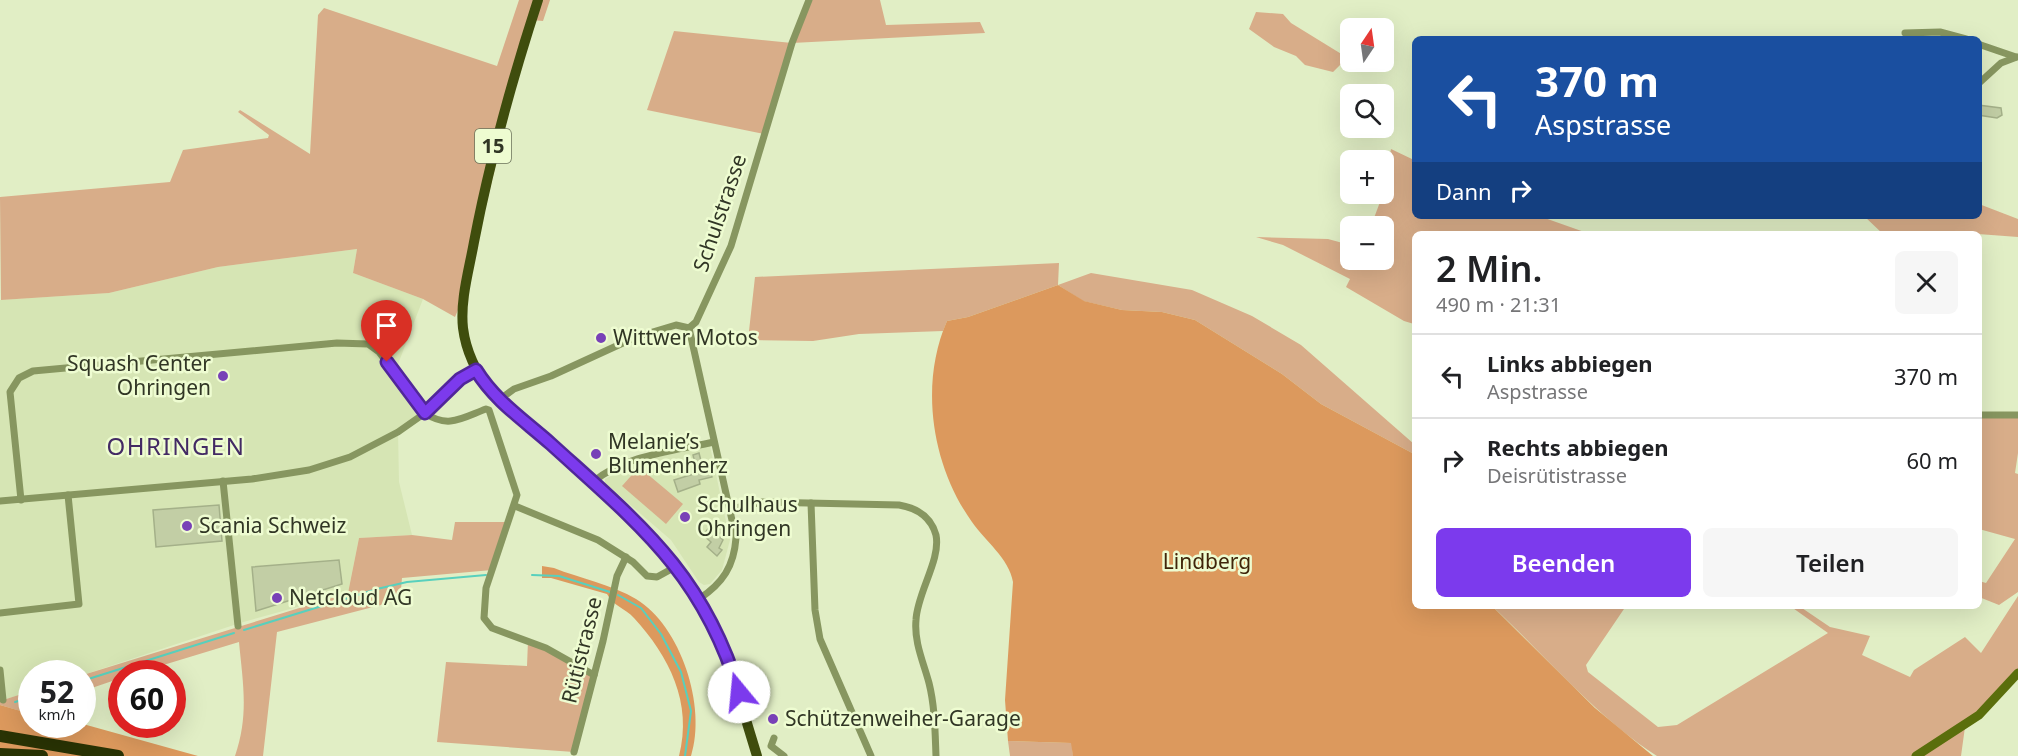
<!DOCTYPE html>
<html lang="de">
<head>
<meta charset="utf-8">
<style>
  :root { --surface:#fff; --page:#f6f6f6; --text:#202124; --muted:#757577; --line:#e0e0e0; --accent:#7c3aed }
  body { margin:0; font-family:"Noto Sans",sans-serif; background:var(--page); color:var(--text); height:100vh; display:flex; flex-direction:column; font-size:22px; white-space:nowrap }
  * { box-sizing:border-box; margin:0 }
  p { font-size:20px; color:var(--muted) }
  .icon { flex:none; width:33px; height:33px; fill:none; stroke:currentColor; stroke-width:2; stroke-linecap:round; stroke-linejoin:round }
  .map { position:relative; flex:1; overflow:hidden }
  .panel { position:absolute; left:1412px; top:231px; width:570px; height:378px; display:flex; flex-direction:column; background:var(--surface); border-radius:9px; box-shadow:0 6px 24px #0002 }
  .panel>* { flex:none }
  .guide { position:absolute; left:1412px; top:36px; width:570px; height:183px; border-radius:9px; box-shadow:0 6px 24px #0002; background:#1a4fa0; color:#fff; overflow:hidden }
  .needle { width:39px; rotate:13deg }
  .tools { position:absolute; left:1340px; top:18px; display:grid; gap:12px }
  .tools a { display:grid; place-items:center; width:54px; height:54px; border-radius:9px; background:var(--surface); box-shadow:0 6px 24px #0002; font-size:30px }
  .speed { position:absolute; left:18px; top:660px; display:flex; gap:12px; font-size:30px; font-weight:700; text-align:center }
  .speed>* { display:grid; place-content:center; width:78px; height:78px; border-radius:50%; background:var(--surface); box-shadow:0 6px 24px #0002; line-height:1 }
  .speed small { font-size:15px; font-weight:400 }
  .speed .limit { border:9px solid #d22; background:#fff; color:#111 }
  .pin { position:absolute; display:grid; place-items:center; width:51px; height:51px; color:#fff; margin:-62px -26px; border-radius:50% 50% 50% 0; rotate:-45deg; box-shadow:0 0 6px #0007 }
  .pin .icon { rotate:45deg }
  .me { position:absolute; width:66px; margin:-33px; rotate:343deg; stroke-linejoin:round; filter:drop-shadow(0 0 4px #0008) }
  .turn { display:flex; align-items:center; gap:21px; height:126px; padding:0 24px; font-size:27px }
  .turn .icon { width:78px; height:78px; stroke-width:2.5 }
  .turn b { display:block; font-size:42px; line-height:51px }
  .then { display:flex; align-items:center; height:57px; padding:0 24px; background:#0003; gap:12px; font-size:22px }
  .round { display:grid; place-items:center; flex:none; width:63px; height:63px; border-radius:9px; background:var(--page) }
  .summary { display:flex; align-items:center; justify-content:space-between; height:102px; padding:0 24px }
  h1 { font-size:36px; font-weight:600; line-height:45px }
  .action { display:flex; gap:12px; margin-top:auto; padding:12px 24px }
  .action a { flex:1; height:69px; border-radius:9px; background:var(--accent); color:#fff; font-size:24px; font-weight:600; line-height:69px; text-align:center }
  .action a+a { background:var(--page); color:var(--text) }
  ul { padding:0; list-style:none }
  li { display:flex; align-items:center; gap:18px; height:84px; padding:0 24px; border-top:2px solid var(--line) }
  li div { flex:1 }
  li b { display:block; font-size:22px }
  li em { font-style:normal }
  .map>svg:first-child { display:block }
</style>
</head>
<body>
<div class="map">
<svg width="2018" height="756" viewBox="0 0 2018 756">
  <rect width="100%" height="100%" fill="#e1eec5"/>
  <g fill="#d6e5b4">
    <path d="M357,249L353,273L423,299L395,372L425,413L398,432L399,482L412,535L359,538L348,593L240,623L83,675L32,674L31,691L0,701V300L109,293L218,267Z"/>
    <path d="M710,446L730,540L722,570L710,584L704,585L699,582L671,540L605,483V479L643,460Z"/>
  </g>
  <g fill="#d8ad89">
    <path d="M519,0H550L543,21L531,20L464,296L455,317L423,299L353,273L357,249L218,267L109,293L1,300L0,197L170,182L183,150L268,138L269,135L238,112L240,110L310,154L318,15L324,8L497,66Z"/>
    <path d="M809,0H880L886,25L980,22L985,33L792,43L764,134L647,110L674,31L792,43Z"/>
    <path d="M1256,12L1283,14L1291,23L1343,55L1344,61L1333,72L1305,65L1296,56L1274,47L1249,29Z"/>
    <path d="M1391,149L1414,160V216H1539L1590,234H1414V324L1404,321L1346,287L1350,279L1283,245L1256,237L1328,239L1350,245V260H1383V226H1371L1383,194Z"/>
    <path d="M1979,204L2018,219V237L1978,234H1883L1864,216H1978Z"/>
    <path d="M1059,263L1058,285L1091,273L1192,290L1252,316L1301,345L1414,444V454L1321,404L1282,374L1195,320L1162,312L1122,310L1083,301L1058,285L968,317L947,321L943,331L859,334L813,341L748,340L755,277Z"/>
    <path d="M1978,415H2018V453L2015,473L2018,474V592L1999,605L1979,597V581L1986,583L2015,539L1979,529Z"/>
    <path d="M639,467L683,504L666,524L622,486Z"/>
    <path d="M455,522H509L492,570L402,578L400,600L277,632L263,756H235C249,715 243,684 239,642L137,673L122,674L121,678L83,691V675L348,593L359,538L412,535L452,540Z"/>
    <path d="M2018,596V673L1965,727L1961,756H1657C1596,717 1545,655 1492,606H1626L1586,665L1588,672L1658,727L1677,725L1828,633L1790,606H1799L1830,627L1870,636L1862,655L1910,677L1914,670L1965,637L1981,653Z"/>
    <path d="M528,641L594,675L574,752L437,742L446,662L527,666Z"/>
    <path d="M31,691V706L27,713L0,705V701Z"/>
    <path d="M1008,741L1072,743L1073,756H1010Z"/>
  </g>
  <g fill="#dc995d">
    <path d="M1058,285L1084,301L1122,310L1162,312L1195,320L1282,374L1321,404L1414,454V606H1492L1595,708L1653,756H1073L1071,743L1008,741L1005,700L1013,582C1009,558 985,541 972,522C932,466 919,385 947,321L968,317Z"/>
    <path d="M542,566L554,568C579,578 613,585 636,599C681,626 707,707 691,756H679C693,703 669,656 634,618C625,608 613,606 607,594L551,578H542Z"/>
    <path d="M0,705L31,714L32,724H83L198,756H0Z"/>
  </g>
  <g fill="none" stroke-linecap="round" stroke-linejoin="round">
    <g stroke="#58d0bd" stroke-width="2">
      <path d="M532,575L559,576L610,592"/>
      <path d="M618,595L641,608L661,634L681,672L691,711L685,756"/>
      <path d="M244,630L377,589L407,582L486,575"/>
      <path d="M82,681L234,633"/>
      <path d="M15,702L32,697"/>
    </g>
  </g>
  <g fill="#c2cea5" stroke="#a4b089" stroke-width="1.5">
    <path d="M1978,105L2001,108L2002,115L1997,118L1978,115Z"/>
    <path d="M699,453L703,469L710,467L712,477L699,480L700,484L678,492L674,480L697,473L693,455Z"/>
    <path d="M219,505L222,541L156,547L153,510Z"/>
    <path d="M713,523L722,531L718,535L723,540L719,548L722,550L717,556L707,547L711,542L703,535Z"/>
    <path d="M339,560L342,584L256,611L252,567Z"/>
  </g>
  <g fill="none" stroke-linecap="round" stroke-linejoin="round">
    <g stroke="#879660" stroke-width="7">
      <path d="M1905,33L1940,32L1966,39"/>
      <path d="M1978,44L2016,57"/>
      <path d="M1978,84L2001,63L2017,57"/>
      <path d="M499,400L514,389L551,376L636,337L676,325L689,328"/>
      <path d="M1978,415H2018"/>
      <path d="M223,481L238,626"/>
      <path d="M593,482C625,455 674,451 714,442"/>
      <path d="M21,500L10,392L19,378L33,371L337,343L368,344L379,352L425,413C448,429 462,418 486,409L489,410L517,495L486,588L484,618L492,628L546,648L594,675"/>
      <path d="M0,501L252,479L309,470L350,457L398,432L425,413L460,379L476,370"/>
      <path d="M811,503L815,610L820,639L871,756"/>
      <path d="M515,506L598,540L633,562L647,576L657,577L677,566"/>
      <path d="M731,509L762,502L899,505C917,508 931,517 936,535C941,560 917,593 916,620C914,642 923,661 929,683C935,707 935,731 936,756"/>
      <path d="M699,599C723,583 734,566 736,538L689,328L696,322L731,246L792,43L809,0"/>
      <path d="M0,613L79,604L68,495"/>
      <path d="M0,670L3,700"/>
      <path d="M774,738L771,746L784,756"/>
      <path d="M574,752L603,641L617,576L626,557"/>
    </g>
    <path stroke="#5a6e0c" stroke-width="9" d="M1916,756L1979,715L2018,673"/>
    <path stroke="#3f4d0d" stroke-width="10" d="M538,0C512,80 490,159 474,242C469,270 460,300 463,328C466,352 477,374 492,393L639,525L674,563L707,612L722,641L757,756"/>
    <g stroke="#293304" stroke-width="12">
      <path d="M0,736L118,756"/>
      <path d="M0,754L42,756"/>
    </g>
  </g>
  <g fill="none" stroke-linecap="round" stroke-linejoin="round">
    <defs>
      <path id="route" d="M387,362L425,413L460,379L476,370C495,401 524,420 551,444C639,524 703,573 739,692"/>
    </defs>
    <use href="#route" stroke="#51269a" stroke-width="15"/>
    <use href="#route" stroke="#7c3aed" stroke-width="10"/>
  </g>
  <g fill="#7841b7" stroke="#eefcd1" stroke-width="2">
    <circle cx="601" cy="338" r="6"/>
    <circle cx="223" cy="376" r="6"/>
    <circle cx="596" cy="454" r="6"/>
    <circle cx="685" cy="517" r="6"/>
    <circle cx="187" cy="526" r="6"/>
    <circle cx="277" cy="598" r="6"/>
    <circle cx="773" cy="719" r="6"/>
  </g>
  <g text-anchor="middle" stroke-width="5" stroke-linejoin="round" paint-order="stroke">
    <rect fill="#eefcd1" stroke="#6a7159" stroke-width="1.5" x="475" y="129" width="36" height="34" rx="4.5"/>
    <g font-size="20" font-weight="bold" fill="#313625">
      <text x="493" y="153">15</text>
    </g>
    <g font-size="21" fill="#313625" stroke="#eefcd1">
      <text transform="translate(720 213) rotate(-71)" y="7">Schulstrasse</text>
      <text transform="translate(582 650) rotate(-76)" y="7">Rütistrasse</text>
    </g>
    <g font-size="21" fill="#313625" stroke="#eefcd1" text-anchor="start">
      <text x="613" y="345">Wittwer Motos</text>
      <text x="211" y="371" text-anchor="end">Squash Center<tspan x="211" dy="24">Ohringen</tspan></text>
      <text x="608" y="449">Melanie’s<tspan x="608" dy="24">Blumenherz</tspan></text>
      <text x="697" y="512">Schulhaus<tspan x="697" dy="24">Ohringen</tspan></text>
      <text x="199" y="533">Scania Schweiz</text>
      <text x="289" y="605">Netcloud AG</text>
      <text x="785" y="726">Schützenweiher-Garage</text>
    </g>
    <g font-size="21" fill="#40250a" stroke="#eefcd1">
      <text x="1207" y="569">Lindberg</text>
    </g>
    <g font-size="24" letter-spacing="1.5" fill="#432a64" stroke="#eefcd1">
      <text x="176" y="455">OHRINGEN</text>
    </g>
  </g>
</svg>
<div class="tools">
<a><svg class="needle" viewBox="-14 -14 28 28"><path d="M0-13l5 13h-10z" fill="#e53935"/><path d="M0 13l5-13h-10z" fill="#757577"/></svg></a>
<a><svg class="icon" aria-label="search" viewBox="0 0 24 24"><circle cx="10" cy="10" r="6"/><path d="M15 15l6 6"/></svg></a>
<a>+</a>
<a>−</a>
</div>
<div class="speed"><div>52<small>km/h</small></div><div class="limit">60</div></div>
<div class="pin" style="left:387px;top:362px;background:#d93025"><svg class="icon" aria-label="arrive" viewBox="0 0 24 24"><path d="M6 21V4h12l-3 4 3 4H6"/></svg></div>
<svg class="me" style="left:739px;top:692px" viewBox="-20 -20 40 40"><circle r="19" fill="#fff"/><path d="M0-13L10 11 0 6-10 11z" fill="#7c3aed"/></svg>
<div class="guide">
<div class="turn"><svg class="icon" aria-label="left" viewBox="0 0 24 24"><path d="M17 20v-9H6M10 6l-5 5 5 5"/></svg><div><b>370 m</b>Aspstrasse</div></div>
<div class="then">Dann<svg class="icon" aria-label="right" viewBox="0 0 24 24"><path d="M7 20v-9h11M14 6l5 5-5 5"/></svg></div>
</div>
<section class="panel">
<div class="summary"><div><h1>2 Min.</h1><p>490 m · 21:31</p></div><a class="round"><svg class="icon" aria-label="close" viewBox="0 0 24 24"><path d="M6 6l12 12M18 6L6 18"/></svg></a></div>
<ul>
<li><svg class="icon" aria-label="left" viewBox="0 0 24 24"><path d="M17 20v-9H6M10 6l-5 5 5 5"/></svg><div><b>Links abbiegen</b><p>Aspstrasse</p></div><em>370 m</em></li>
<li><svg class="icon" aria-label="right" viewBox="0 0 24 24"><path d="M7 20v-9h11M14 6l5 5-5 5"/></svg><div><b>Rechts abbiegen</b><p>Deisrütistrasse</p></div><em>60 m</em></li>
</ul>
<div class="action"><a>Beenden</a><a>Teilen</a></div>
</section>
</div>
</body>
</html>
